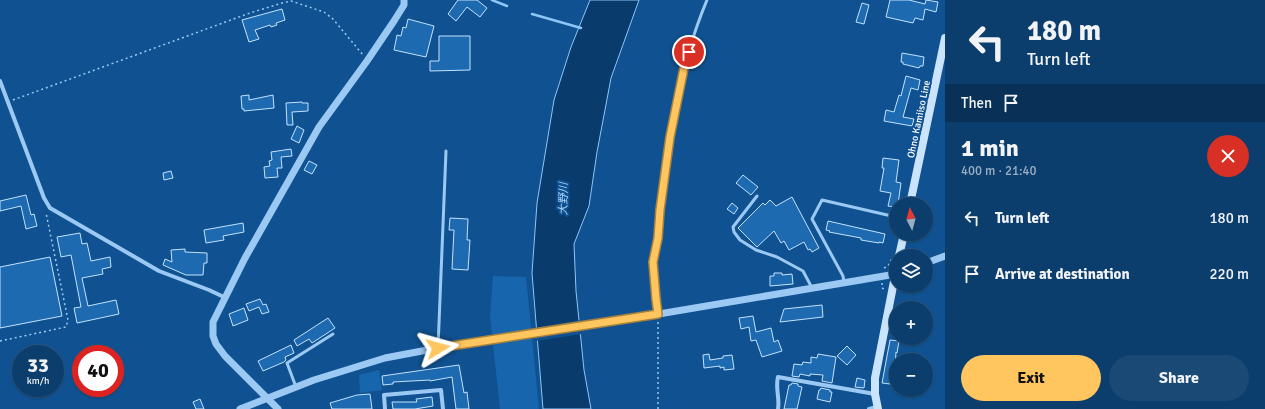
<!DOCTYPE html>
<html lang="en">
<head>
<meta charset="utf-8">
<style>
  :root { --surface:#0c3e6d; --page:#1a4975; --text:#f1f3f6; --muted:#9aaec2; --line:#2c5780; --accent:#ffc55e }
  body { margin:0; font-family:Signika,"Noto Sans JP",sans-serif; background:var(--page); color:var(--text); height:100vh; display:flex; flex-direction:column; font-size:15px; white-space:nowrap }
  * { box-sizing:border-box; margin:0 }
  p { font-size:13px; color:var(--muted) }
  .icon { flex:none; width:22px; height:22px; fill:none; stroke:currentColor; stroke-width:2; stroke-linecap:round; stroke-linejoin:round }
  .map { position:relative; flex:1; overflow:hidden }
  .sheet { display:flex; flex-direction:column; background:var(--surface); width:320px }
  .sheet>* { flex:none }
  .guide { background:#0c3e6d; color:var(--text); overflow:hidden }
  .needle { width:26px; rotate:354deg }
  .tools { position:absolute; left:889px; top:197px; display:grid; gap:8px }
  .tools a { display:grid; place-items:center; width:44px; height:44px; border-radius:50%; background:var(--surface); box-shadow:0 1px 3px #0004,0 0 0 1px var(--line); font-size:20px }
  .speed { position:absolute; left:12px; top:345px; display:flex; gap:8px; font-size:20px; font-weight:700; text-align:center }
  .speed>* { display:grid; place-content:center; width:52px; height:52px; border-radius:50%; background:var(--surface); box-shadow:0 1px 3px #0004,0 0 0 1px var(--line); line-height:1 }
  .speed small { font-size:10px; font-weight:400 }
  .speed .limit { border:6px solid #d22; background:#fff; color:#111 }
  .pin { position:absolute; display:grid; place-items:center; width:34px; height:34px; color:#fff; margin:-17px; border:2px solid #fff; border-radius:50%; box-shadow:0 1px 4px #0007 }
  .me { position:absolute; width:44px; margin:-22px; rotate:82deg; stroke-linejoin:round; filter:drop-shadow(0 0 3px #0008) }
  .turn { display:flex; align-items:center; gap:14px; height:84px; padding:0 16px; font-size:18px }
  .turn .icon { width:52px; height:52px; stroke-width:2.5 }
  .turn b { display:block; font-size:28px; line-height:34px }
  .then { display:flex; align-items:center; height:38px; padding:0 16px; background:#0003; gap:8px; font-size:15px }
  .round { display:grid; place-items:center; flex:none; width:42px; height:42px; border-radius:21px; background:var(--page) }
  .overview { display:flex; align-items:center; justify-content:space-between; height:68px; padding:0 16px }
  h1 { font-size:24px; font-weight:700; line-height:30px }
  .action { display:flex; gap:8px; margin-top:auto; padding:8px 16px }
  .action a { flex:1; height:46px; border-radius:24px; background:var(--accent); color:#111; font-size:16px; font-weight:700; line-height:46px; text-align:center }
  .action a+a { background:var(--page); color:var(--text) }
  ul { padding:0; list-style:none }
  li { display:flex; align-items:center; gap:12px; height:56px; padding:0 16px }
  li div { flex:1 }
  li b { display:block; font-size:15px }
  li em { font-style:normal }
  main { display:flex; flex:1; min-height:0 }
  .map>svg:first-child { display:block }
</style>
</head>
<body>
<main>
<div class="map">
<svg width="945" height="409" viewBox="0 0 945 409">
  <rect width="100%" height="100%" fill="#105291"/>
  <g fill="#1765ac">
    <path d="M493,276L526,277L539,409H500L490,316Z"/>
    <path d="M379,370L382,390L360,393L359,375Z"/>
  </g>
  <path fill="#093b6d" stroke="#8dc6f7" d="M590,0H639L611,78L597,152L589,206L574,244L576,291L584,370L591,409H543L532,273L537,203L554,100L571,47Z"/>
  <path fill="#105291" d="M581,320L582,334L535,341L534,328Z"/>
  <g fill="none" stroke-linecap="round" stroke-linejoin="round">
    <g stroke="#8dc6f7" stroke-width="2.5">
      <path d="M492,0L507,6"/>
      <path d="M532,14L581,28"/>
    </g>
  </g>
  <g fill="#1d6ab1" stroke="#c3e2fe">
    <path d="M458,0H477L487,8L480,17L467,7L456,21L448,14Z"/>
    <path d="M890,0H909L925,4L926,0L938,2L936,12L925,9L923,20L915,18L913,23L886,17Z"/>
    <path d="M862,3L869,5L864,24L856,22Z"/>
    <path d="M282,9L285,20L276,23L277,25L271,27L270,25L255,30L259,39L249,42L242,20Z"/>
    <path d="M408,19L434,26L426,57L394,50L397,35L401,36L403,27L406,28Z"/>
    <path d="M439,36H470V70L430,71V61H439Z"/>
    <path d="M902,53L924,57L923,66H920L919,68L903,64V62H901Z"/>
    <path d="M906,76L920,80L918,90L911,88L903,117L914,119L912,126L884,121L886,110L894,112L899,95L901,96Z"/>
    <path d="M249,95V100L273,95L274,108L244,111V109H242L241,96Z"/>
    <path d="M302,102V103H308V111L292,112L293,125H287L286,103Z"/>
    <path d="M297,126L304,130L299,143L291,139Z"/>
    <path d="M291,149L292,156L281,157L282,168H277L278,177L265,178L264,167L270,166L269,161L272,160L271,152Z"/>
    <path d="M883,158L899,160L896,182L901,183L898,204H896V207L888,206L891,193L880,191L884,168H882Z"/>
    <path d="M309,161L317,165L312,174L304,170Z"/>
    <path d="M171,171L173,178L164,180L163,173Z"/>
    <path d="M743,175L758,187L751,195L736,183Z"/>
    <path d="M26,195L31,215L34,214L37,226L26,229L21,206L0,211V201Z"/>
    <path d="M792,197L819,248L812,252L810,249L808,250L804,242L789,250L784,241L781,243L774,231L757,247L738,228L763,203L765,205L770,200L776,206Z"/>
    <path d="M732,203L738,208L734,214L727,209Z"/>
    <path d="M450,218L468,219L467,240H470L468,270L452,269L454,230H449Z"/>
    <path d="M828,221L885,234L883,243L879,242V243L861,240V238L829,232L830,231L826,230Z"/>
    <path d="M243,223L244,232L223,236L224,240L206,243L204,230Z"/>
    <path d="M80,233L82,244L87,243L91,261L110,257L111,267L102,269L103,274L82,278L88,306L116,300L119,314L77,323L74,308L81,307L71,255L61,257L57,237Z"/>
    <path d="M185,249V252L207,253V263H204L203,275H186L163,265L165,259L172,262L171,250Z"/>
    <path d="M50,257L62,316L0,328V267Z"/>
    <path d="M774,273H782V275L792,274L793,284L770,286V276H774Z"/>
    <path d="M260,299L263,305L266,304L269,312L262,314L259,307L249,311L246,304Z"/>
    <path d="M822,305L823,317L780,322L784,309Z"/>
    <path d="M244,308L248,320L233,326L229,314Z"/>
    <path d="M753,316L756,332L771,328L774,342L778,340L782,351L762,357L756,340L751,341L749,327L741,329L739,318Z"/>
    <path d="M328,318L335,328L312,343L309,339L297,346L294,340Z"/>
    <path d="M890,340L899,341L897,353L896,352L895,369L892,368L890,384L882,383Z"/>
    <path d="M291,345L294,353L285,357L286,360L284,362L263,371L258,361Z"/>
    <path d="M847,346L856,355L847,365L837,356Z"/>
    <path d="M709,354L710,360L723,358V356L732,355L734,369L724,370V367L720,368V366L704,368L703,355Z"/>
    <path d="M818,354L836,357L832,383L822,381L823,375L810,374V376L800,374L799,377L792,376L794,364L802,365L803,362L811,363V357L817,358Z"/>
    <path d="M459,365L464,393L467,392L469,409H456L452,377L430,381V380L393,382V384L383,385L382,376Z"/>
    <path d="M857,378L865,380L864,388L855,387Z"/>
    <path d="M792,383L798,384V386L802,387L797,409H784L789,385H791Z"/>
    <path d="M821,388L830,390V392H832L830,402L817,399L819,390H820Z"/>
    <path d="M370,394L372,409H332L330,403L357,395Z"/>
    <path d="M432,397L433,406L415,409H393L392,402H417L416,399Z"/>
    <path d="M200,399L204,409H196L193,402Z"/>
  </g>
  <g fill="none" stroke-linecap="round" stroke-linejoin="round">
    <g stroke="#9bc9f3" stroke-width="1.5" stroke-dasharray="2 3" stroke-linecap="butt">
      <path d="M13,100L250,13L282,3L291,1L324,12L333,19L363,55"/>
      <path d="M884,268L888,266L891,260L892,259"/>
      <path d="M882,283V288L884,289"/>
      <path d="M0,341L66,327L68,320L46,213"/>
      <path d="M658,409V321"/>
    </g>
    <g stroke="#9bc9f3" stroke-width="3">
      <path d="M757,196L733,227L734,232L740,240L756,250L777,257L803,271L812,288"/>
      <path d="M844,282L843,276L812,219L822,200L896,217"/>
      <path d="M658,313C655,298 652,278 653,262C654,251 658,240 659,229C665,151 677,72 707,0"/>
      <path d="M438,348L446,151"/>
      <path d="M296,387L287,363L333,334"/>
    </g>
    <g stroke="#9bc9f3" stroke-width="4">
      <path d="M0,81L44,198L50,208L159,271L209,290L226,298"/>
      <path d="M385,409L384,395L441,390L443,409"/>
      <path d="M778,409C780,398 775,388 778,377L875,394"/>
      <path d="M869,409L877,407"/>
    </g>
    <g stroke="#9bc9f3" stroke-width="7">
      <path d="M926,263L945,256"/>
      <path d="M240,409L314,380L385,358L438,348L647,316L896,274"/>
      <path d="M278,409L225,356L216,344L213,336V322L245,258L319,127L367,61L394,21L404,5V0"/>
    </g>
    <g stroke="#cbe4fd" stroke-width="8">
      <path d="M910,204L945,38"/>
      <path d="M899,256L904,234"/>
      <path d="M878,409L875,394V378L896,271"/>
    </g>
  </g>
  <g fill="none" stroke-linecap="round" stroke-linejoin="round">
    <defs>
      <path id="route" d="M438,348L658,314L656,299L653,262L658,238L660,210L670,137L684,68L689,52"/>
    </defs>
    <use href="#route" stroke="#a6803d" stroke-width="10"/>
    <use href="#route" stroke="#ffc55e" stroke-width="7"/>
  </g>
  <g text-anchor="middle" stroke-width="4" stroke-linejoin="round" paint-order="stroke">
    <g font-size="10" fill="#fff" stroke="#105291">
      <text transform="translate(918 119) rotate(-78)" y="4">Ohno Kamiiso Line</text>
    </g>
    <g font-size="11" font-style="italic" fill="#a7d3fa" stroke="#105291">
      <text transform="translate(563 199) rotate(-89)" y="4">大野川</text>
    </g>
  </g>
</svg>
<div class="tools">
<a><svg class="needle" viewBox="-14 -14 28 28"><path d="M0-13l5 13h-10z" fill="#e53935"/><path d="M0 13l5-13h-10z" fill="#9aaec2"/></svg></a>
<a><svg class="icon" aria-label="layers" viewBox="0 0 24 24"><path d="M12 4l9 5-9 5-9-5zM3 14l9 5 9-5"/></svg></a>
<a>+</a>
<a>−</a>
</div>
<div class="speed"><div>33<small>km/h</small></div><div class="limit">40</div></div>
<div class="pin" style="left:689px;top:52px;background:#d93025"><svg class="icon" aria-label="arrive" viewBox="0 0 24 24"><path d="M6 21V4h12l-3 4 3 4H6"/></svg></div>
<svg class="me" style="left:438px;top:348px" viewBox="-20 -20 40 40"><path d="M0-17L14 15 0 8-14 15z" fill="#ffc55e" stroke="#fff" stroke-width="4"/></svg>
</div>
<section class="sheet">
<div class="guide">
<div class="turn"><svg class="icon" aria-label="left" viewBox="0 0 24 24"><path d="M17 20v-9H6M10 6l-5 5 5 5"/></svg><div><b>180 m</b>Turn left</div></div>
<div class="then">Then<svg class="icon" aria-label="arrive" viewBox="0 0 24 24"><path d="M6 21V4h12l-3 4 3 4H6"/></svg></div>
</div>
<div class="overview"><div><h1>1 min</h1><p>400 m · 21:40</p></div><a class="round" style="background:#d93025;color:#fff"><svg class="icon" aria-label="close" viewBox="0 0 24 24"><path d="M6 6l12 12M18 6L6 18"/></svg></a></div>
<ul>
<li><svg class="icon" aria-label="left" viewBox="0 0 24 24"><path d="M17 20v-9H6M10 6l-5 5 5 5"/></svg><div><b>Turn left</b></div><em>180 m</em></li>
<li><svg class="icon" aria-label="arrive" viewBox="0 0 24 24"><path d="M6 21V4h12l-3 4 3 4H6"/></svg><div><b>Arrive at destination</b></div><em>220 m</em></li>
</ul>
<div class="action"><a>Exit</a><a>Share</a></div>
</section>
</main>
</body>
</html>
